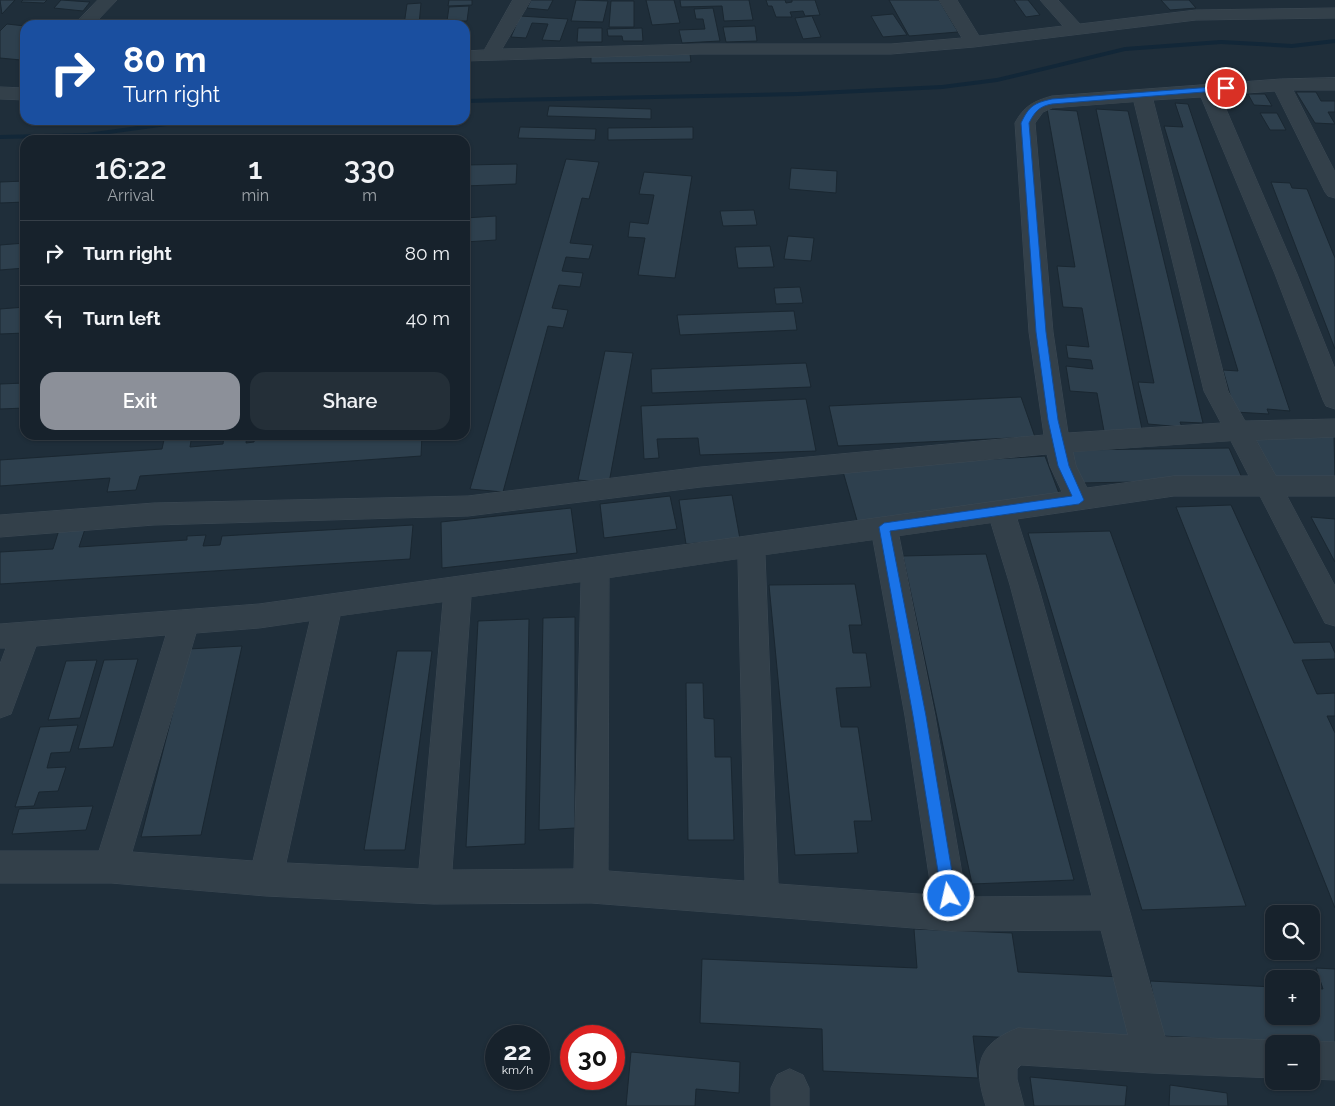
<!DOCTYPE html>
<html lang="en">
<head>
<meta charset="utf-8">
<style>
  :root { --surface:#17222c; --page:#242f38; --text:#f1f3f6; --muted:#9ea4a9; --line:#363f48; --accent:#8c9099 }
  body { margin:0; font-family:Raleway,sans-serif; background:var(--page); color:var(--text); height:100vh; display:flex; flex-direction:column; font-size:19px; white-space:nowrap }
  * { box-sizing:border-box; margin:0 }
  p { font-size:16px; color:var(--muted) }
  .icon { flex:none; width:28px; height:28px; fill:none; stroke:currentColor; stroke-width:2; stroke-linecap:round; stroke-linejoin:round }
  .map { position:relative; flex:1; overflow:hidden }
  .sheet { position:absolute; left:20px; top:135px; width:450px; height:305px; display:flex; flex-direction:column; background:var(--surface); border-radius:15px; box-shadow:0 1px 4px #0004,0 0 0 1px var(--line) }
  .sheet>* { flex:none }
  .top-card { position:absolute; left:20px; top:20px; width:450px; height:105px; border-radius:15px; box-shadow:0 1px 4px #0004,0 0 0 1px var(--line); background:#1a4fa0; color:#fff; overflow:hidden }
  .fabs { position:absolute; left:1265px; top:905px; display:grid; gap:10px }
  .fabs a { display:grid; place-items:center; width:55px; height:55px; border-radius:10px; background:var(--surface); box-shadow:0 1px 4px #0004,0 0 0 1px var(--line); font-size:25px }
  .speed { position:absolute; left:485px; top:1025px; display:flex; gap:10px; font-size:25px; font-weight:700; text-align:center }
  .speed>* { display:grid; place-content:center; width:65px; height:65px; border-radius:50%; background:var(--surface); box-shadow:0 1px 4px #0004,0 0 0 1px var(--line); line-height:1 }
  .speed small { font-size:12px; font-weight:400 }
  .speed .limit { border:8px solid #d22; background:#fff; color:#111 }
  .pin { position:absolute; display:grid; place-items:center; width:42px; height:42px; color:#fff; margin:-21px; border:2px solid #fff; border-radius:50%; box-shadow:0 1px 5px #0007 }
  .me { position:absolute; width:55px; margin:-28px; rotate:351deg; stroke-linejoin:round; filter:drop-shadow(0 0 4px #0008) }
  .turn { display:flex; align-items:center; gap:18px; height:105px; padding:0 20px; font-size:22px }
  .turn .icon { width:65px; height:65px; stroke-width:2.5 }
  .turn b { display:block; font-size:35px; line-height:42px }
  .eta { display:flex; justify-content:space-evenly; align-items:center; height:85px; text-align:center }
  .eta b { font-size:30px; font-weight:600; line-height:35px }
  .cta { display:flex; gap:10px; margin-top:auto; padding:10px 20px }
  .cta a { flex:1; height:58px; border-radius:15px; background:var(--accent); color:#fff; font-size:20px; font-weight:600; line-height:58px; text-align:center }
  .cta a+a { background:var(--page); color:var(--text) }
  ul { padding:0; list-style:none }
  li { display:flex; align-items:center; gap:15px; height:65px; padding:0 20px; border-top:1px solid var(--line) }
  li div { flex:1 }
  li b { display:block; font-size:19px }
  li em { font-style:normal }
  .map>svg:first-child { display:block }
</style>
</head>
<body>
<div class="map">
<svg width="1335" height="1106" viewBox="0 0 1335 1106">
  <rect width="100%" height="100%" fill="#1f2e3a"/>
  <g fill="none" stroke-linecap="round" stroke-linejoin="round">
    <g fill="#122738" fill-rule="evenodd">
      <path d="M1335,39V43L1292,48L1221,44L1125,51L997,82L942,89L798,96L465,103V99L798,92L942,85L997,78L1125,47L1221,40L1292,44Z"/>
      <path d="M181,120H200L196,122L87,137L0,139V135L87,133Z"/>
    </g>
  </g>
  <g fill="#2e404e" stroke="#1a2731">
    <path d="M0,0H15L2,14Z"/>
    <path d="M23,0H47L44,3L21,2Z"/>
    <path d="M61,0L90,2L83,11L54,8Z"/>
    <path d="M449,0H472V5L448,6Z"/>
    <path d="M531,0H553L548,10L527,8Z"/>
    <path d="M576,0L608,1L603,22L571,21Z"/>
    <path d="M646,0H674L680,23L652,25Z"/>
    <path d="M680,0H749L753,20L724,21L722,6L681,7Z"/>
    <path d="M766,0H785L786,3L792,2V0H815L820,15L805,16L803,11L790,12L792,17H776L772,6H768Z"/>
    <path d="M889,0H939L958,32L909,36Z"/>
    <path d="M1014,0H1028L1040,15L1026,17Z"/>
    <path d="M1161,0H1189L1196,8L1170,10Z"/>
    <path d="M611,1H634V27H609Z"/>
    <path d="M421,3L419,25H404L407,4Z"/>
    <path d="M469,6L467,21H447L449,7Z"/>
    <path d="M713,8L720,41L682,43L679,30L705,29L703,19H696L694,9Z"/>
    <path d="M893,14L907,35L883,37L871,16Z"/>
    <path d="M520,16L568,19L560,41L542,40L548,24L532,23L526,38L511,37Z"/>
    <path d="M812,16L821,37L803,39L795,18Z"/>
    <path d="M7,24L25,26V56L21,60L0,58V31Z"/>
    <path d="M755,26L757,41L726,42L723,27Z"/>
    <path d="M578,28H602V42H577Z"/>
    <path d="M642,28L643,41H623L622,36H608L607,29Z"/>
    <path d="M591,54H690L691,62L591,63Z"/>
    <path d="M1296,92H1316L1321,101H1335V112H1328L1335,124L1315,123Z"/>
    <path d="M1248,94H1265L1272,106L1254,105Z"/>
    <path d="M1175,103L1188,104L1290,411L1267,409L1269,414L1235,412L1223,370L1238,371L1164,126L1183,127Z"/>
    <path d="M549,106L651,109V119L547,116Z"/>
    <path d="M1047,109L1077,111L1143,434L1104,431L1097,393L1070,391L1066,366L1093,369L1091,360L1068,358L1066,345L1089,347L1082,308L1063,307L1057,266L1075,267Z"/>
    <path d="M1096,109L1128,111L1203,423L1180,422L1182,427L1148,424L1138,382L1154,383Z"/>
    <path d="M1260,113H1277L1286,130H1270Z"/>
    <path d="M520,127L596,129L595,140L518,138Z"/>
    <path d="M693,127V139L608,140V128Z"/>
    <path d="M566,159L599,162L589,199L582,198L570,243L593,245L589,259L566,257L562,271L583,273L580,287L559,285L552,308L568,310L563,328L548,326L503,492L470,489Z"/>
    <path d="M517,164L516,184L465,186V165Z"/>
    <path d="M791,168L837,171L836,193L789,189Z"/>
    <path d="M644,172L692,176L675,278L638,275L645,238L628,237L630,222L648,224L654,195L639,194Z"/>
    <path d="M25,181V202L0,203V182Z"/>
    <path d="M1271,182L1290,183L1292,188L1307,189L1335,258V349Z"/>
    <path d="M754,210L757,225L723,226L720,211Z"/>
    <path d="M496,216V240L465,242V218Z"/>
    <path d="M788,236L814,238L811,261L784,259Z"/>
    <path d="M25,243V268L0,270V245Z"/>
    <path d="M770,246L774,267L738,268L735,247Z"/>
    <path d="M800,287L803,303L776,304L774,288Z"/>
    <path d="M25,307V333L0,334V309Z"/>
    <path d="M794,311L797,330L680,335L677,315Z"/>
    <path d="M605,351L633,353L609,483L578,480Z"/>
    <path d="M806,363L811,387L652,393L651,369Z"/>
    <path d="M25,383V408L0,409V384Z"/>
    <path d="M1021,397L1035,437L838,446L829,406Z"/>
    <path d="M806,399L816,451L700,455L698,438L657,439L659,458L644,459L641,406Z"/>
    <path d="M165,435H192L190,447L223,444L224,436L241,435H247L246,443L254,442L255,436L274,435H305V439L358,435H422L421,456L140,476L136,490L107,492L110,478L0,486V460L162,449Z"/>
    <path d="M1334,435L1335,482L1276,483L1254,436Z"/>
    <path d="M1229,448L1243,480L1080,483L1069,450Z"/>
    <path d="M1045,456L1060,496L858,524L842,468Z"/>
    <path d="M732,495L740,539L686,544L679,500Z"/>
    <path d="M670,496L677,529L604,538L600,504Z"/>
    <path d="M1231,505L1294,643L1330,642L1335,653V659L1302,660L1317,694L1335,693V716H1327L1335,733V908L1176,507Z"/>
    <path d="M571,508L577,553L442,568L441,522Z"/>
    <path d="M1311,517L1335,519V562Z"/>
    <path d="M413,525L410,559L0,584V552L53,549L59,530L85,529L79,547L187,540V536L206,535L203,546L220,545L222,536Z"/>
    <path d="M1110,531L1246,906L1142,910L1028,533Z"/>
    <path d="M986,554L1074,880L972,884L903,556Z"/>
    <path d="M855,584L862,625H849L853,653H866L871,687L836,688L841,727H858L872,821H854L858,853L795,855L769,585Z"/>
    <path d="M575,617V828L539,830L543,618Z"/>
    <path d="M529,619L525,844L466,847L478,621Z"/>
    <path d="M242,646L201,835L141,837L189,649Z"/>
    <path d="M397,651H432L405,850H364Z"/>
    <path d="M138,659L113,747L78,749L104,660Z"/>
    <path d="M97,660L80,718L48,720L66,661Z"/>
    <path d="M686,683H703L704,718L714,719L715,757H731L734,840H688Z"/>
    <path d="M78,725L70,752L51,753L47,768L66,767L58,791L39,792L34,806L15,807L40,727Z"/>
    <path d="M93,806L86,830L12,834L19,809Z"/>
    <path d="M914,929L1012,933L1018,972L1121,977L1135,1043L973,1036L978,1078L823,1071L822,1029L700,1023L702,959L917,968Z"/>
    <path d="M1316,968L1335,969V1045L1162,1036L1150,981L1274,987V1016H1311V988L1323,989Z"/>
    <path d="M631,1052L740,1062L739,1093L696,1089L695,1106H626Z"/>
    <path d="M1030,1077L1127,1086L1125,1106H1034Z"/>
    <path d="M1170,1085L1227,1093L1228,1106H1169Z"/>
  </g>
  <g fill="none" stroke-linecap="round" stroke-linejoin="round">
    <defs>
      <g id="street">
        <path d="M98,0H117L93,25H74Z"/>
        <path d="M513,0H531L502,49L700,44H891L962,38L939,0H957L979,36L1063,26L1040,0H1058L1080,24L1196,10L1335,8V18L1196,20L974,47L891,54H700L465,61V51L484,50Z"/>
        <path d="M1335,78V90H1293L1335,172V198L1328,196L1325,192L1275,91L1220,95L1297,274L1335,369V409L1326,406L1323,400L1275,274L1201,97L1153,100L1228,391L1245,421L1335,419V437L1256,440L1276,476H1335V496H1287L1335,586V626L1325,623L1260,496H1174L1017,519L1038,585L1165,1037L1274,1040L1282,1044H1274V1078L1152,1073L1021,1065L1017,1069V1079L1024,1106H986C973,1066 977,1044 1018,1028L1128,1035L1101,930L952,931L591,903L434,904L266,896L111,883H0V851H99L166,635L36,646L11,714L0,718V664L6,648H0V624L259,604L1062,492L1050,466L1047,454L701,487L468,516L154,525L0,537V515L154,503L468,496L701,467L1044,435L1029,332L1015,123C1024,106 1034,101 1052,96L1281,79ZM1134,102L1204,391L1221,423L1068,433L1053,332L1035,123L1043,112L1052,108ZM1231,441L1249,476H1174L1087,488L1076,466L1073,452ZM991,523L1010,585L1092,896L966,897L935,716L899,536ZM873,540L905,716L932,895L778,884L765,555ZM738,559L745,881L608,871L609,578ZM581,582L574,869L452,870L471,597ZM443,602L419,869L286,863L340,616ZM310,621L253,861L132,852L196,633L259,628Z"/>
        <path d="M0,87L25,88V100L0,99Z"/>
        <path d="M1311,1041L1335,1042V1080L1311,1079V1044H1305Z"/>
        <path d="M790,1069L803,1075L809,1088V1106H771V1088L777,1075Z"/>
      </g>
    </defs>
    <use href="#street" stroke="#3c4954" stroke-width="1"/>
    <use href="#street" fill="#33404a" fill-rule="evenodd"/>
  </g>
  <path fill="#1a73e8" stroke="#114b97" d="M1226,86L1230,88L1229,90L1052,104C1040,106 1035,111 1029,123L1046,332L1058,420L1069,466L1084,500L1079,504L890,531L926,716L956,896L954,901L949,903L944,901L942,896L913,716L879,527L884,523L1072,496L1058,466L1048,420L1036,332L1021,123C1029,106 1034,103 1052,99Z"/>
</svg>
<div class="fabs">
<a><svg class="icon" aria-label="search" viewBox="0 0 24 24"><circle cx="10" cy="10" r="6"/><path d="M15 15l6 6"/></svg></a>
<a>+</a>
<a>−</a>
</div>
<div class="speed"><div>22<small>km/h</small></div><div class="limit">30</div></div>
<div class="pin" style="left:1226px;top:88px;background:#d93025"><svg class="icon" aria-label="arrive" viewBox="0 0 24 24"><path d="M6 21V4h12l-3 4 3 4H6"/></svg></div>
<svg class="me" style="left:949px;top:896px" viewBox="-20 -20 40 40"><circle r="17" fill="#1a73e8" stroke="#fff" stroke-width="3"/><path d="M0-11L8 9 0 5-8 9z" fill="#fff"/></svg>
<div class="top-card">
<div class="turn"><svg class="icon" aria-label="right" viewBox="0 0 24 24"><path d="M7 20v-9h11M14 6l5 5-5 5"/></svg><div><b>80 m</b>Turn right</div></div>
</div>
<section class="sheet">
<div class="eta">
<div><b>16:22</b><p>Arrival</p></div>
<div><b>1</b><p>min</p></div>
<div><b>330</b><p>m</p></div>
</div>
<ul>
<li><svg class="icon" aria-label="right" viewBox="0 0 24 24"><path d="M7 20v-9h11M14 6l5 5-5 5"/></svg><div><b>Turn right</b></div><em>80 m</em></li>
<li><svg class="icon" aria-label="left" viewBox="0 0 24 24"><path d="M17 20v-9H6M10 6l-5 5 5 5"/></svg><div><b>Turn left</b></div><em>40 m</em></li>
</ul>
<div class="cta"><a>Exit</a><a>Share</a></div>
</section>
</div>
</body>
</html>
